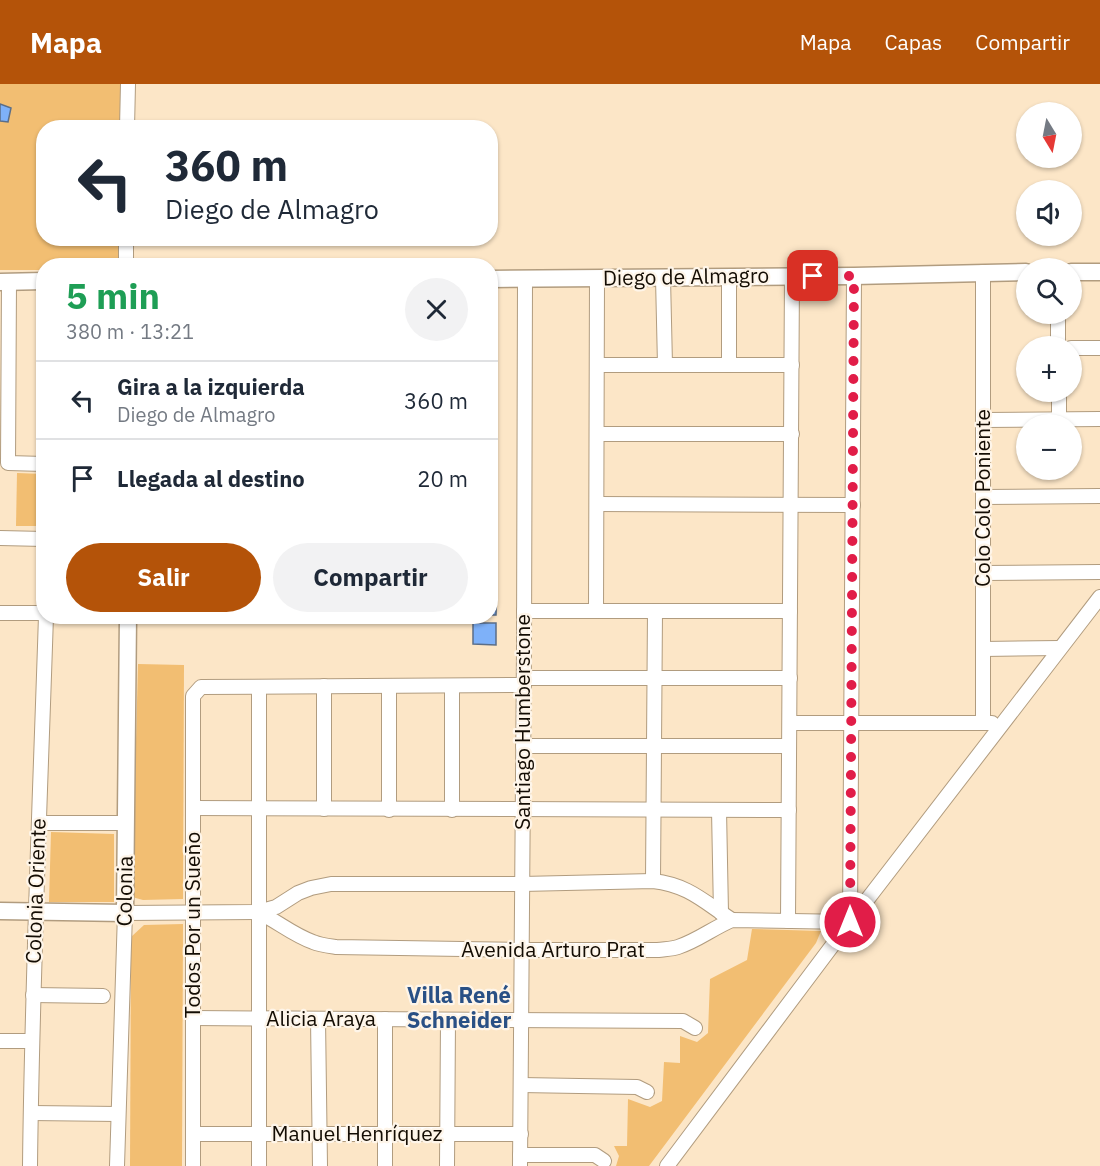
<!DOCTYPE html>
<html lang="es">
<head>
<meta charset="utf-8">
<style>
  :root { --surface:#fff; --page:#f2f2f3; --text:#1f2937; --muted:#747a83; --line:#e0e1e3; --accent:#b45309 }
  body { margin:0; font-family:"IBM Plex Sans",sans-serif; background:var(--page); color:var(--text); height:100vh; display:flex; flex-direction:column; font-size:22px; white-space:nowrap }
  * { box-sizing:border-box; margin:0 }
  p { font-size:20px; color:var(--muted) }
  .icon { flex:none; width:33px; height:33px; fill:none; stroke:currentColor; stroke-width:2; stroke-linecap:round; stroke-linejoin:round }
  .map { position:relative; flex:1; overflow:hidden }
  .details { position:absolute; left:36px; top:174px; width:462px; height:366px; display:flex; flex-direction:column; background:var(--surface); border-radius:24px; box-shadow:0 2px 4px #0004 }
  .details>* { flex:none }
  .guide { position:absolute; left:36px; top:36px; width:462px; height:126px; border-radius:24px; box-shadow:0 2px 4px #0004; background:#fff; color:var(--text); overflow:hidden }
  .needle { width:39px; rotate:170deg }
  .buttons { position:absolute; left:1016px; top:18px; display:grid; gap:12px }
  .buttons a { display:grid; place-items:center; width:66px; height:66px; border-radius:50%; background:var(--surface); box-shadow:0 2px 4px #0004; font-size:30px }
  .pin { position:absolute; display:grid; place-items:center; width:51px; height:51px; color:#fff; margin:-26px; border-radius:12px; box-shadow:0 3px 9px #0006 }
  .me { position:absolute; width:66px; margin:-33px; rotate:0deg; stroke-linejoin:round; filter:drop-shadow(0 0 4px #0008) }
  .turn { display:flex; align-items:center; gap:21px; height:126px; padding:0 30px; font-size:27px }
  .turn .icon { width:78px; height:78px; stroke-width:2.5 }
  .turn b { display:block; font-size:42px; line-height:51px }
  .round { display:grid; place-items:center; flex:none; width:63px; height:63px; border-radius:32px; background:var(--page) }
  .overview { display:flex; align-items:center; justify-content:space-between; height:102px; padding:0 30px }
  h1 { font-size:36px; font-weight:800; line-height:45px; color:#1e9e55 }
  .cta { display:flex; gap:12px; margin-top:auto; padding:12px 30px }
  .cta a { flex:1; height:69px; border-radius:36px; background:var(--accent); color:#fff; font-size:24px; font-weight:800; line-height:69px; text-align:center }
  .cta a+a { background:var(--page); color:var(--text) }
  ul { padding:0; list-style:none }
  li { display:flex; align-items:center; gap:18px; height:78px; padding:0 30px; border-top:2px solid var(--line) }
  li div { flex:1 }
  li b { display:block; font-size:22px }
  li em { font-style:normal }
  header { display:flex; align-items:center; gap:36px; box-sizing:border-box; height:84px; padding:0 30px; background:var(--accent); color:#fff }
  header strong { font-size:28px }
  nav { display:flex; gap:33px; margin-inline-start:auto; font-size:21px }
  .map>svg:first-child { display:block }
</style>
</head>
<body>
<header>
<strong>Mapa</strong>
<nav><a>Mapa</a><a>Capas</a><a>Compartir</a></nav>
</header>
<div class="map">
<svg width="1100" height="1082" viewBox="0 0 1100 1082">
  <rect width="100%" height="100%" fill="#fce6c7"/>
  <g fill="#f2be72">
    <path d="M0,0H123L122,43L44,44V154L120,155L119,181L44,182L43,186H0Z"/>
    <path d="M17,389L43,390V442H16Z"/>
    <path d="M138,580L184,581L183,815L143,816L132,813Z"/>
    <path d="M51,748L114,750V818H49Z"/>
    <path d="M183,840L182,1082H130L131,853L144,841Z"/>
    <path d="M752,845L821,847L816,859L649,1082H616L619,1072L614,1062H627L628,1015L650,1023L662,1017L664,978L680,979V952L697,958L708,949L710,895L747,876Z"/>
  </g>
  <g fill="#7eb1f9" stroke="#5b6e88" stroke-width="1.5">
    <path d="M0,20L11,24L8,38L0,37Z"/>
    <path d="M490,485L497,486L496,531H490Z"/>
    <path d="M473,539H496V561L473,560Z"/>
  </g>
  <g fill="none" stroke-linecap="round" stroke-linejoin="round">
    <defs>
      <g id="minor">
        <path d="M127,44L128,0"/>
        <path d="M126,182V154"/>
        <path d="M663,194L665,281"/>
        <path d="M9,198L8,379L44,380"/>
        <path d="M1058,230V262"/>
        <path d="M1071,264H1100"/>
        <path d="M598,281H792"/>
        <path d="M729,281V193"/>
        <path d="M1059,308V335"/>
        <path d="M984,336L1100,335"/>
        <path d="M597,350H792"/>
        <path d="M983,413L1100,412"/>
        <path d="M597,420L853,421"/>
        <path d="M0,454L44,455"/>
        <path d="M983,489L1100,488"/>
        <path d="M524,527H790"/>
        <path d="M596,527L597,194"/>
        <path d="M0,529H44"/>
        <path d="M983,565L1060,564"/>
        <path d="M524,594H790"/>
        <path d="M790,639H992"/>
        <path d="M983,639V188"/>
        <path d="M523,662H789"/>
        <path d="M193,724L789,726"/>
        <path d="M324,725V602"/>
        <path d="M389,726V602"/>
        <path d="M452,726V602"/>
        <path d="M719,726L721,829"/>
        <path d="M39,739H126"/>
        <path d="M653,797L655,527"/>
        <path d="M258,828C277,837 293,851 313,858C320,861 329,862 336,863L522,866H658C664,865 672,865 678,863C697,857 713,844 732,836L850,838"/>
        <path d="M788,837L792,192"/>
        <path d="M850,838L854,192"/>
        <path d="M33,911L103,912"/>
        <path d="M193,934L683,937L695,944"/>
        <path d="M318,935L320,1082"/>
        <path d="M385,935V1082"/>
        <path d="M0,957H32"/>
        <path d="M521,1001L637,1003L647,1008"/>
        <path d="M31,1029L118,1030"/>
        <path d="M193,1050H521"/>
        <path d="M520,1071H595L604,1077"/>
        <path d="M30,1082C32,899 40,716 46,532"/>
        <path d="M117,1082L125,829L258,828L276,823L298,809L311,804L331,800H522L653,797C688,801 703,817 732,836"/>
        <path d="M193,1082V612L201,603L524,601"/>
        <path d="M259,1082V603"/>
        <path d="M447,1082L448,936"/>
        <path d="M520,1082L524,565L525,195"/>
        <path d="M667,1082L850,838L1100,513"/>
      </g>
      <g id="tertiary">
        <path d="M1071,188H1100"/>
        <path d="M490,195L854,192L1026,188"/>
        <path d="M0,198L44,197"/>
        <path d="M0,827L125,829L128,532"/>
      </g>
    </defs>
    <use href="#minor" stroke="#b19c7f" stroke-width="16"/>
    <use href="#tertiary" stroke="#b19c7f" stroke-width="19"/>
    <use href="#minor" stroke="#fff" stroke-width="14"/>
    <use href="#tertiary" stroke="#fff" stroke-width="16"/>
  </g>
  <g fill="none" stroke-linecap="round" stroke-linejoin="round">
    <path stroke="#e11d48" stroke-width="10" stroke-dasharray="0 18" d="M813,192H854L850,838"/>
  </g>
  <g text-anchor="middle" stroke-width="4.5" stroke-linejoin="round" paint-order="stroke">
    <g font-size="21" fill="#130c03" stroke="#fef5e9">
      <text transform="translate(686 193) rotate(-1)" y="7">Diego de Almagro</text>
      <text transform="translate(983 414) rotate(-90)" y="7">Colo Colo Poniente</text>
      <text transform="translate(523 638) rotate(-90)" y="7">Santiago Humberstone</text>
      <text transform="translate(36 807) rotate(-88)" y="7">Colonia Oriente</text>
      <text transform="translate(125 807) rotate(-89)" y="7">Colonia</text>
      <text transform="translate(193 841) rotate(-90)" y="7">Todos Por un Sueño</text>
      <text x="553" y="873">Avenida Arturo Prat</text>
      <text x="321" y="942">Alicia Araya</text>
      <text x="357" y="1057">Manuel Henríquez</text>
    </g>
    <g font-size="22" font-weight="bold" fill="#295085" stroke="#fef5e9">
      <text x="459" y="919">Villa René<tspan x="459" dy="25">Schneider</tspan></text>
    </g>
  </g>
</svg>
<div class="buttons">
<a><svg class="needle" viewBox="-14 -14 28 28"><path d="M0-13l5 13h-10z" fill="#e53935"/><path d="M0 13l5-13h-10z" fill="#747a83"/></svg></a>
<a><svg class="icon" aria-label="sound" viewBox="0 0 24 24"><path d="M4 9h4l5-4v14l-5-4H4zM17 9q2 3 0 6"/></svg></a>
<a><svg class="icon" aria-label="search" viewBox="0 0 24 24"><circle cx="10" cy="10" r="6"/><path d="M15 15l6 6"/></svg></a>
<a>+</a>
<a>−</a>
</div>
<div class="pin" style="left:813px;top:192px;background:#d93025"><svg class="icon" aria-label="arrive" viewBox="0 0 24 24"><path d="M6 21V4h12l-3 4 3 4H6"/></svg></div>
<svg class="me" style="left:850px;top:838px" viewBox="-20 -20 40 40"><circle r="17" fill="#e11d48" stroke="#fff" stroke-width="3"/><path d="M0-11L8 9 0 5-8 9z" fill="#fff"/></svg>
<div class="guide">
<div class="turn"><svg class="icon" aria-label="left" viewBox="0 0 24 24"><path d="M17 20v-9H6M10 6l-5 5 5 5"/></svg><div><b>360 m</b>Diego de Almagro</div></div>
</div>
<section class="details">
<div class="overview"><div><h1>5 min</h1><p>380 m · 13:21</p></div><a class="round"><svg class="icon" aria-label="close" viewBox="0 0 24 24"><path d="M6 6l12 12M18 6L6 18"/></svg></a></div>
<ul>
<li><svg class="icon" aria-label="left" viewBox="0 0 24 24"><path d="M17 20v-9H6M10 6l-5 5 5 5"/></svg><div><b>Gira a la izquierda</b><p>Diego de Almagro</p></div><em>360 m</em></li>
<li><svg class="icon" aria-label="arrive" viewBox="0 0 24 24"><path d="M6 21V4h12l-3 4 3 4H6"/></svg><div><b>Llegada al destino</b></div><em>20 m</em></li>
</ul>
<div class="cta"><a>Salir</a><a>Compartir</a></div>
</section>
</div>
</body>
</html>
